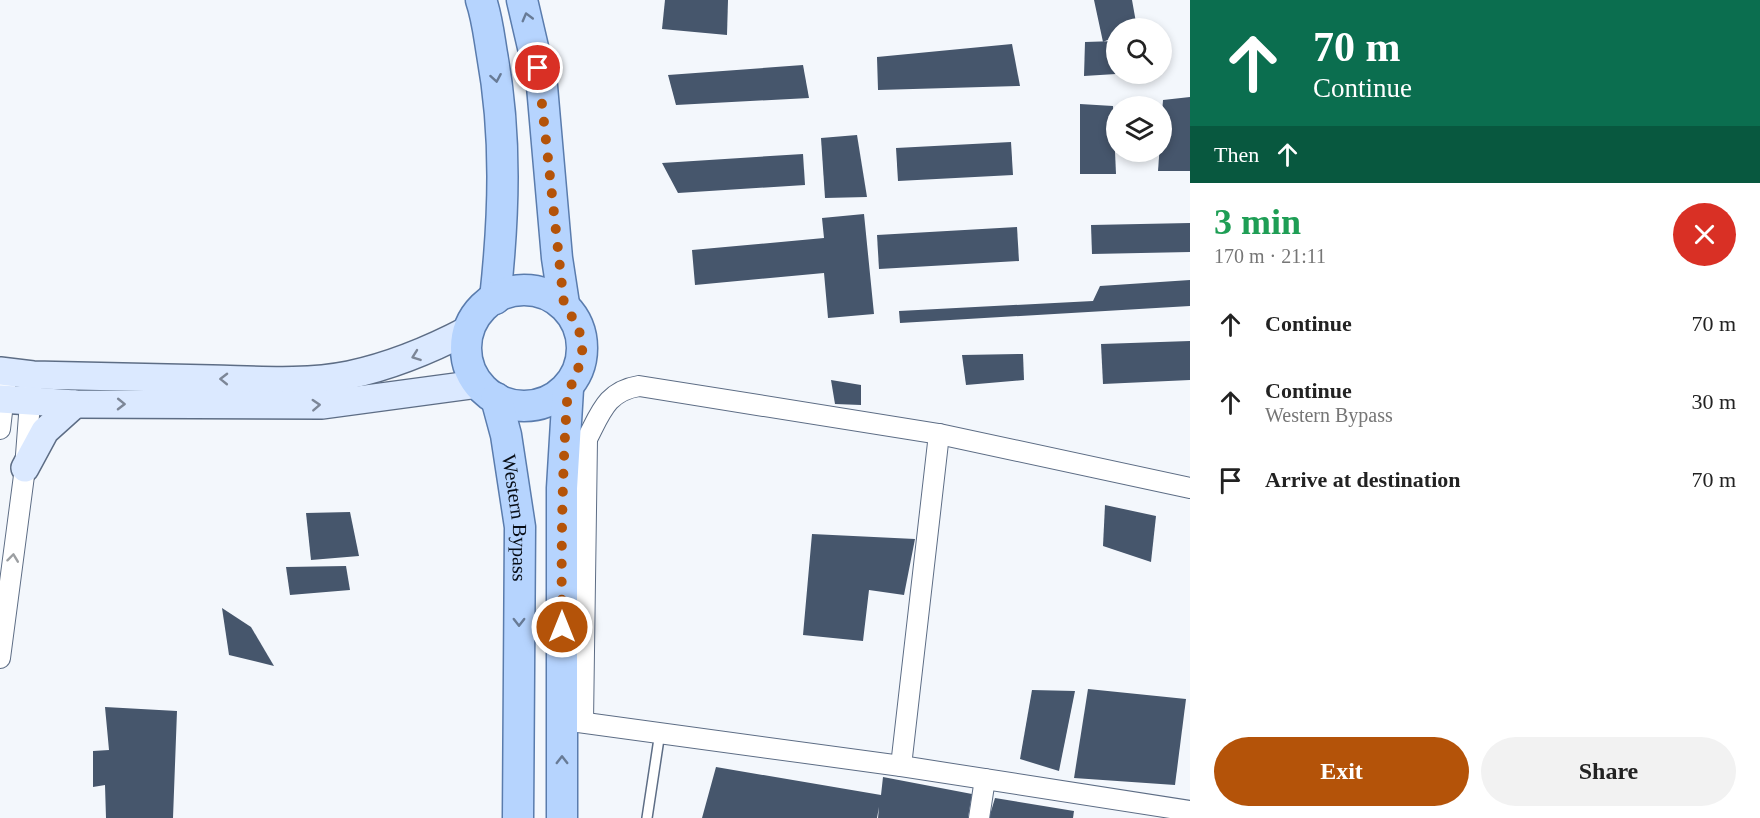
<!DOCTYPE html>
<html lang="en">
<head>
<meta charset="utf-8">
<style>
  :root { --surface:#fff; --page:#f2f2f2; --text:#222; --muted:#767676; --accent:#b45309 }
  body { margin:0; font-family:"Times New Roman",serif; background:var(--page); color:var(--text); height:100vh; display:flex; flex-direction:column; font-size:22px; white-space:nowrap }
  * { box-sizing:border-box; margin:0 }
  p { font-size:20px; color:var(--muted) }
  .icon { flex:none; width:33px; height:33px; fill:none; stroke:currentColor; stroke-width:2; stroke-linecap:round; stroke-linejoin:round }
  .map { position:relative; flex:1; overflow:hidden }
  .sheet { display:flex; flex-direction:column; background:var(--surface); width:570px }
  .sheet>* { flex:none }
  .hud { background:#0b6e4f; color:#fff; overflow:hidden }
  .buttons { position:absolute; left:1106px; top:18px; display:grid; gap:12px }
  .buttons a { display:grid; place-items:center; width:66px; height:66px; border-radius:50%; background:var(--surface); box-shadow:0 3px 9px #0003; font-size:30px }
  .pin { position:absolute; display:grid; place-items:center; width:51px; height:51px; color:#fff; margin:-26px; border:3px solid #fff; border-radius:50%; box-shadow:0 2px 6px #0007 }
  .me { position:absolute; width:66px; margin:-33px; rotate:0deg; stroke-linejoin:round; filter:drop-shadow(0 0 4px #0008) }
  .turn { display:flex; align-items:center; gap:21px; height:126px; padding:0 24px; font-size:27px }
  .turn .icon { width:78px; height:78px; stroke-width:2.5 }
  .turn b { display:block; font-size:42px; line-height:51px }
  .then { display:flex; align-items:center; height:57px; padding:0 24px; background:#0003; gap:12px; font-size:22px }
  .round { display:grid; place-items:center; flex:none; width:63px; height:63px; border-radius:32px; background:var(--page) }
  .summary { display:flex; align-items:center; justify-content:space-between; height:102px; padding:0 24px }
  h1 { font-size:36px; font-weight:600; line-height:45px; color:#1e9e55 }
  .action { display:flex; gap:12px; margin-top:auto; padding:12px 24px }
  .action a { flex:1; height:69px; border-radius:36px; background:var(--accent); color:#fff; font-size:24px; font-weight:600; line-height:69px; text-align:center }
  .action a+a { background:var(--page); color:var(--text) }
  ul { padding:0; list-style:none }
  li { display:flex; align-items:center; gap:18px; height:78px; padding:0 24px }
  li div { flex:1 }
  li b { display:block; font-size:22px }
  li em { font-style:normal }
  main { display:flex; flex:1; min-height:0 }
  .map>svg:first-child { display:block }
</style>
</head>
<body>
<main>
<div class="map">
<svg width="1190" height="818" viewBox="0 0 1190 818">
  <rect width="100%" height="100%" fill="#f3f7fc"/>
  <g fill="#46566c">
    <path d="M665,0H728L727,35L662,29Z"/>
    <path d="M1094,0H1132L1137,28H1116V36L1103,42Z"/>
    <path d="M1116,41V74L1084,76L1085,42Z"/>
    <path d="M1012,44L1020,86L878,90L877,57Z"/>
    <path d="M803,65L809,98L676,105L668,75Z"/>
    <path d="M1190,97V171H1158L1163,100Z"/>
    <path d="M1080,104L1113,106L1116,174H1080Z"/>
    <path d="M857,135L867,197L825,198L821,138Z"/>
    <path d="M1011,142L1013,175L898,181L896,148Z"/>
    <path d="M803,154L805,185L678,193L662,163Z"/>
    <path d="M864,214L874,314L828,318L824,273L695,285L692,250L824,238L822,218Z"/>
    <path d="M1190,223V252L1092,254L1091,225Z"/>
    <path d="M1017,227L1019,261L879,269L877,235Z"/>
    <path d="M1190,280V306L900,323L899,311L1093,301L1100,286Z"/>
    <path d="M1190,341V380L1103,384L1101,344Z"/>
    <path d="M1023,354L1024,380L966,385L962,355Z"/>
    <path d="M831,380L861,385V405L835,404Z"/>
    <path d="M1105,505L1156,516L1151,562L1103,546Z"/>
    <path d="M350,512L359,556L311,560L306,513Z"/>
    <path d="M812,534L915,539L904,595L869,590L863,641L803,635Z"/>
    <path d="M346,566L350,590L290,595L286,567Z"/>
    <path d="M222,608L251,627L274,666L229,655Z"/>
    <path d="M1088,689L1186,699L1175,785L1074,778Z"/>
    <path d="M1032,690L1075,691L1059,771L1020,759Z"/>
    <path d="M105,707L177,711L173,818H106L105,785L93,787V751L109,750Z"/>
    <path d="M716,767L881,795L883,777L972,794L968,818H878L879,807L877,818H702Z"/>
    <path d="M995,798L1074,811L1073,818H989Z"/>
  </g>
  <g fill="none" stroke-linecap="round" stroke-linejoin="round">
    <defs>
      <path id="service" d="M647,818L660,732"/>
      <g id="minor">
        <path d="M0,429L5,386"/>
        <path d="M0,658L25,468L31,389"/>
        <path d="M571,721L901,766L1190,811"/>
        <path d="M583,722L587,439C601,412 607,391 639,386L939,434L1190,488"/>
        <path d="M901,766L939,434"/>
        <path d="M979,818L985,779"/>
      </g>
      <g id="secondary">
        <path d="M0,371L33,375C93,376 152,378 212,379C257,380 304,384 349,375C391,366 430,350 468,330"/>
        <path d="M0,399L75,404L322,405L478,384"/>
        <path d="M25,468L45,431L75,404"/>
      </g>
      <g id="primary">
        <path d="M481,0C487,17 489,36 492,54C507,136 504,217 495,299"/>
        <path d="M522,0L542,86L557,258L564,304"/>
        <circle cx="524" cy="348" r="58"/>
        <path id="s1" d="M496,398L506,435L520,527L518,818"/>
        <path d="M562,818V488L568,389"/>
      </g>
    </defs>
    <use href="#service" stroke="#5d6d85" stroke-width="12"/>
    <use href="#minor" stroke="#5d6d85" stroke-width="22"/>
    <use href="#secondary" stroke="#5d6d85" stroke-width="30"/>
    <use href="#primary" stroke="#5a7cad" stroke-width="33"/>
    <use href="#service" stroke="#fff" stroke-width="9"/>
    <use href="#minor" stroke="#fff" stroke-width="20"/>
    <use href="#secondary" stroke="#dbe9ff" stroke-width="27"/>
    <use href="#primary" stroke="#b6d4fe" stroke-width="30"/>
  </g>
  <defs><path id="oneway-chevron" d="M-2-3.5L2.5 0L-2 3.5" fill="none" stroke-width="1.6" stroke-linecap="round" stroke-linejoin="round" transform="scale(1.5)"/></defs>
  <g stroke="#687b96">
    <use href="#oneway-chevron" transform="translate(527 17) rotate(-105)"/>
    <use href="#oneway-chevron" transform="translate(496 78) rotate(80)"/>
    <use href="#oneway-chevron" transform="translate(519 622) rotate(90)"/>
    <use href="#oneway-chevron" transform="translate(562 760) rotate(-90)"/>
  </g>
  <g stroke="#7c8697">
    <use href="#oneway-chevron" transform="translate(416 356) rotate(160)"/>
    <use href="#oneway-chevron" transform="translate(224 379) rotate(-179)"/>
    <use href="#oneway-chevron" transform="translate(121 404) rotate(1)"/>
    <use href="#oneway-chevron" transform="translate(316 405) rotate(-3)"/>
  </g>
  <use stroke="#9c9fa2" href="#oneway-chevron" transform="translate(13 558) rotate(-83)"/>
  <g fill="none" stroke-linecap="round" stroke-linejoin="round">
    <path stroke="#b45309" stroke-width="10" stroke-dasharray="0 18" d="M538,68L564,304C572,317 581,329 582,345C584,366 569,382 567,402C562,477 561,551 562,627"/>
  </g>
  <g text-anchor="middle" stroke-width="6" stroke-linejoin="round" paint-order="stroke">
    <g font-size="20" fill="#080e17" stroke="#fff">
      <text dy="7" stroke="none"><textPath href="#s1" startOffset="122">Western Bypass</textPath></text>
    </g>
  </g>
</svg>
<div class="buttons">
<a><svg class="icon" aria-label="search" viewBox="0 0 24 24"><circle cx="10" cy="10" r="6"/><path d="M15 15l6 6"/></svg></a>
<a><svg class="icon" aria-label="layers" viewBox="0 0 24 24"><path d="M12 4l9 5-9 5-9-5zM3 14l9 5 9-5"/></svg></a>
</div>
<div class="pin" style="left:538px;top:68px;background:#d93025"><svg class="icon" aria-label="arrive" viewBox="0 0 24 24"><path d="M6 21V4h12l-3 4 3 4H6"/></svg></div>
<svg class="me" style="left:562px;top:627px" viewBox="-20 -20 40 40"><circle r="17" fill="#b45309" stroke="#fff" stroke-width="3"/><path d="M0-11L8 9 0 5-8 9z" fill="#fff"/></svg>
</div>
<section class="sheet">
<div class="hud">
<div class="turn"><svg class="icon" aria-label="ahead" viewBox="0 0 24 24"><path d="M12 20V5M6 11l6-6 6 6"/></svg><div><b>70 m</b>Continue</div></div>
<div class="then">Then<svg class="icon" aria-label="ahead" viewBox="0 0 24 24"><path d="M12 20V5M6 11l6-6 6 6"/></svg></div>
</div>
<div class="summary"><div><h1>3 min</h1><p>170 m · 21:11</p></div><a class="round" style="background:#d93025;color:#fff"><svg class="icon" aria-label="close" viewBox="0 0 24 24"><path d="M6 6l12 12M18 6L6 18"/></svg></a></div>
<ul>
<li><svg class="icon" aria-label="ahead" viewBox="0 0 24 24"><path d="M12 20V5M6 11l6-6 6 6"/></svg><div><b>Continue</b></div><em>70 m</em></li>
<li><svg class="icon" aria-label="ahead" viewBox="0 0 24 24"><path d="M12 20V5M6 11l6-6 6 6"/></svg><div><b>Continue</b><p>Western Bypass</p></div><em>30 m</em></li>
<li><svg class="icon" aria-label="arrive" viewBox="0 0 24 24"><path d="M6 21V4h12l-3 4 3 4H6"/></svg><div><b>Arrive at destination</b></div><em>70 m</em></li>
</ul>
<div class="action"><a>Exit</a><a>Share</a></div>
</section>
</main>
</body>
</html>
